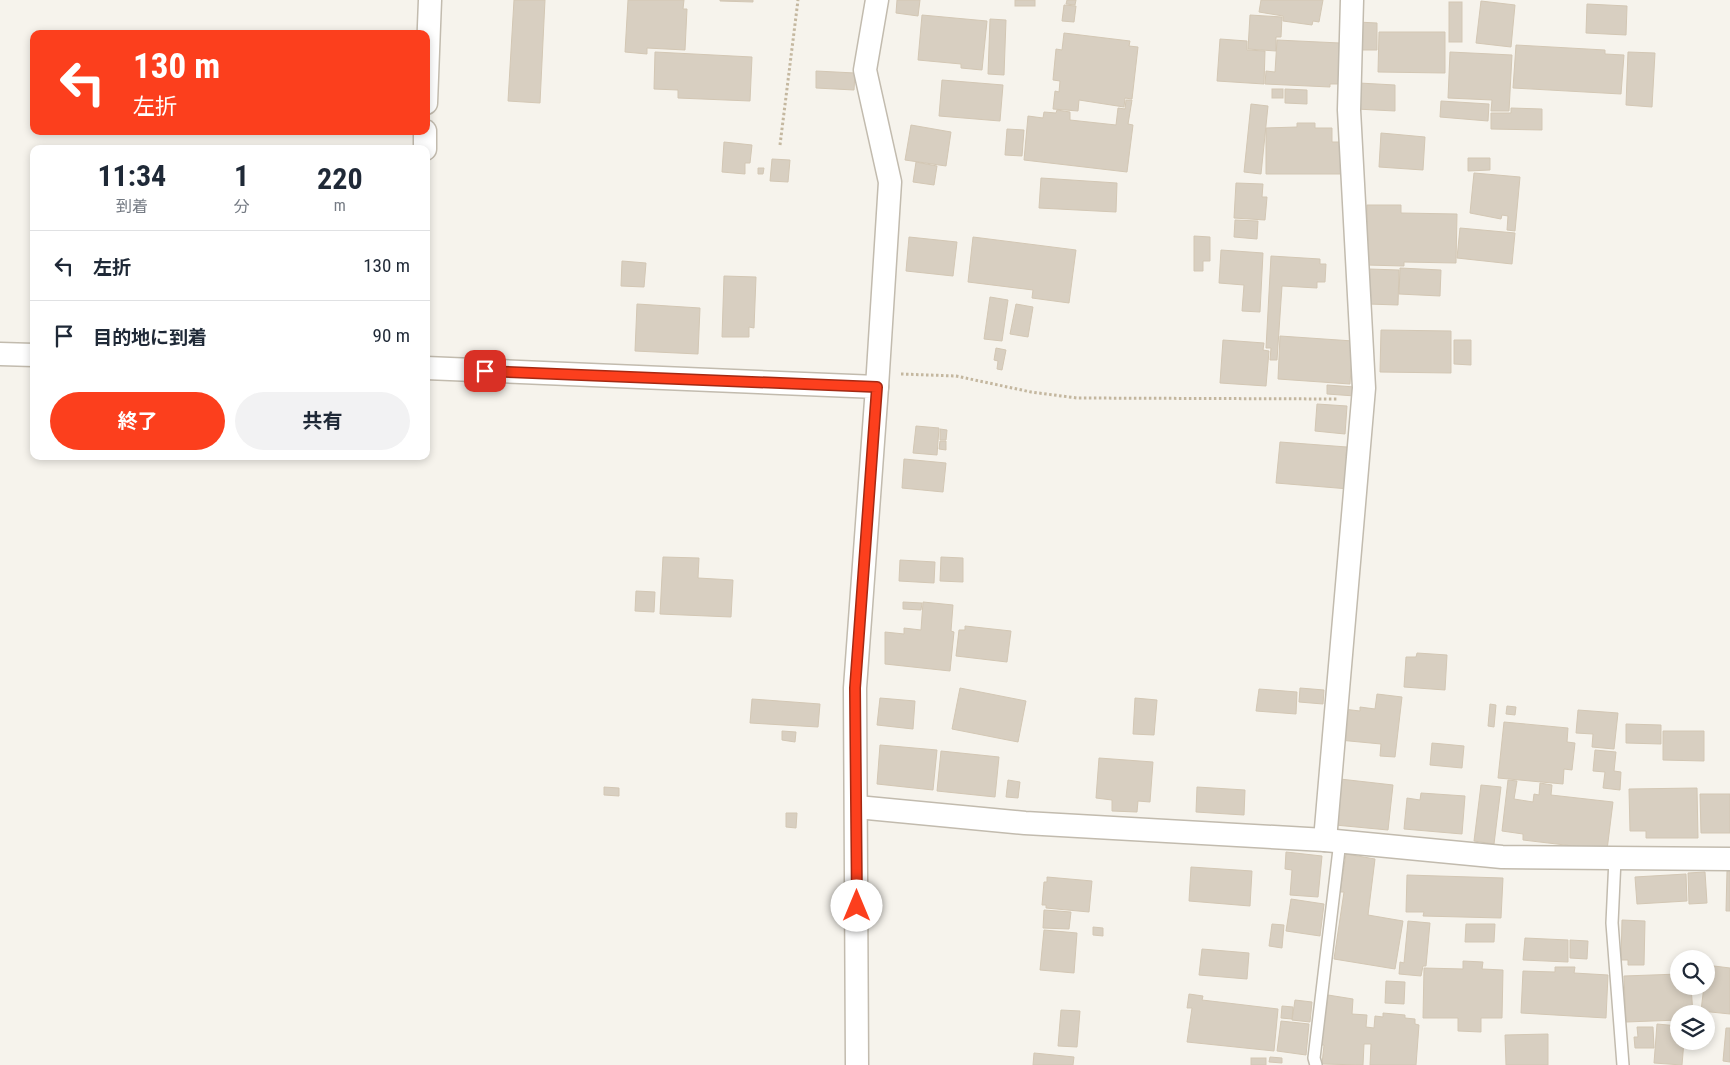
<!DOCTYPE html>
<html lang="ja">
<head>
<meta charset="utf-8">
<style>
  :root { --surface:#fff; --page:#f2f2f3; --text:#1f2937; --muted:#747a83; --line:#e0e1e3; --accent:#fc3f1d }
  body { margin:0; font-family:"Roboto Condensed","Noto Sans JP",sans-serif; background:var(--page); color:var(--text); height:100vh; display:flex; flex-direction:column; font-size:19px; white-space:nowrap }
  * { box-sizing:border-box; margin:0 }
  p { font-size:16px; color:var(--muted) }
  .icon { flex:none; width:28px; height:28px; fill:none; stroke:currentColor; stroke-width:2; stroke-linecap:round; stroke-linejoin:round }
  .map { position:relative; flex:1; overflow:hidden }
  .drawer { position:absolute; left:30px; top:145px; width:400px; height:315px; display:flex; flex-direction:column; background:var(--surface); border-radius:10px; box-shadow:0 2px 8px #0003 }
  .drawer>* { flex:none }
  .guide { position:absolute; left:30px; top:30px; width:400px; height:105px; border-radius:10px; box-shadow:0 2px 8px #0003; background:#fc3f1d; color:#fff; overflow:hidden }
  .tools { position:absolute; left:1670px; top:950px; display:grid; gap:10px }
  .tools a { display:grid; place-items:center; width:45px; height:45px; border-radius:50%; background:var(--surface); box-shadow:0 2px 8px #0003; font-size:25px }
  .pin { position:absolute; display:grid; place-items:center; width:42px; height:42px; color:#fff; margin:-21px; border-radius:10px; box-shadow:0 2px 8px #0006 }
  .me { position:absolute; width:55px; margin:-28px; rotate:0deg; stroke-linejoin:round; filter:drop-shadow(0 0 4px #0008) }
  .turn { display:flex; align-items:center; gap:18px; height:105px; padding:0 20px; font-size:22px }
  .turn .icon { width:65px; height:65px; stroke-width:2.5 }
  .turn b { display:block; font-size:35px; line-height:42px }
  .eta { display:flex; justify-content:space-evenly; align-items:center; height:85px; text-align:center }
  .eta b { font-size:30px; font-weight:700; line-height:35px }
  .cta { display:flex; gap:10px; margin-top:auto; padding:10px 20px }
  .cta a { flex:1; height:58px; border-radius:30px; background:var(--accent); color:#fff; font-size:20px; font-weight:700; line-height:58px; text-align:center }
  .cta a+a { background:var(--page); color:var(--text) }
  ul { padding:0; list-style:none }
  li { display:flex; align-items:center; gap:15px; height:70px; padding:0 20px; border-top:1px solid var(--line) }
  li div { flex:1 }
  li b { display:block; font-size:19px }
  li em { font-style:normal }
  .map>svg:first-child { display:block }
</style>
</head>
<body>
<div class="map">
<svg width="1730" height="1065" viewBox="0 0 1730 1065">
  <rect width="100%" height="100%" fill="#f6f3ec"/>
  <g fill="#d8cfc1" stroke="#d3c7b4">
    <path d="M514,0H545L540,103L508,101Z"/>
    <path d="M628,0H684L683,9H687L685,50L647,48V54L625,52Z"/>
    <path d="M720,0H753V2L720,1Z"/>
    <path d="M897,0H920L918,16L896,13Z"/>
    <rect x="1015" y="0" width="20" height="6"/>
    <path d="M1067,0H1076L1075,5L1066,4Z"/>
    <path d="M1261,0H1323L1319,22L1313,21L1312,25L1283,21V16L1259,12Z"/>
    <path d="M1481,1L1515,5L1511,47L1476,43Z"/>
    <rect x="1449" y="2" width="13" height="40"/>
    <path d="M1587,4L1627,6L1626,35L1586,33Z"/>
    <path d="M1064,5L1076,6L1074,22L1062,21Z"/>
    <path d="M922,15L987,21L982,70L961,68V64L918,60Z"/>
    <path d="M1250,15L1282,17L1281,37H1276V51L1248,49Z"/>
    <path d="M990,19L1006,20L1004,75L988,74Z"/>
    <path d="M1357,22L1377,23V50H1357Z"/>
    <path d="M1379,32H1445V73L1378,72Z"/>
    <path d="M1064,33L1130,41L1129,46L1138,47L1132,99L1125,98L1124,107L1079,100L1078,111L1053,109L1055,91L1059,92L1060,81L1053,80L1056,49L1062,50Z"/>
    <path d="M1220,39L1247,41V50L1265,51L1264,84L1217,81Z"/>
    <path d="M1277,40L1340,43L1338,84H1330V87L1265,84L1266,71L1275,72Z"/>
    <path d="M1516,45L1605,50V54L1624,55L1621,94L1513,88Z"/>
    <path d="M655,52L752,57L750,101L678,98V90L654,89Z"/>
    <path d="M1450,52L1512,55L1509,111H1491L1492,100L1448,98Z"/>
    <path d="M1628,52L1655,53L1652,107L1626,105Z"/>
    <path d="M816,71L855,73L854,90L816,88Z"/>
    <path d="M942,80L1003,85L1000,121L939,116Z"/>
    <path d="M1359,83L1395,85V111L1356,109Z"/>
    <rect x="1272" y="89" width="11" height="9"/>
    <path d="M1285,89L1307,90V104L1285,103Z"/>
    <path d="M1126,100H1132L1128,124L1133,125L1127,172L1024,160L1028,116L1043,118L1044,112L1056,113L1057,110L1070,112V120L1116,125L1118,108L1125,109Z"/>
    <path d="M1441,101L1489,104L1488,121L1440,117Z"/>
    <path d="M1251,104L1268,106L1261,174L1244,172Z"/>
    <path d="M1511,108L1542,109V130L1491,129V113H1511Z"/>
    <path d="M1297,123H1315V128H1332V142H1344L1345,174H1266V128L1297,127Z"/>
    <path d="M911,125L951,132L946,166L905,160Z"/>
    <path d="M1007,129L1024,130L1022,156L1005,155Z"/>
    <path d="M1381,133L1425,137L1423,170L1379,167Z"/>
    <path d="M724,142L752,145L750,163H745V174L722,172Z"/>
    <path d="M1468,158H1490V170L1468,171Z"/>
    <path d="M772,159L790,160L788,182L770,181Z"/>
    <path d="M916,162L937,166L934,185L913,182Z"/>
    <path d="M758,168H764L763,174H758Z"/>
    <path d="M1474,173L1520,177L1515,231L1507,230L1508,216L1502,215L1501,219L1470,213Z"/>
    <path d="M1041,178L1117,183L1116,212L1039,208Z"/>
    <path d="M1236,183L1263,184L1262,197H1267L1265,220L1234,218Z"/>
    <path d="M1367,205H1401V213L1457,214L1456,263L1404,262V266L1366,265Z"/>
    <path d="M1235,220L1258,221L1257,239L1234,237Z"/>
    <path d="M1460,228L1515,233L1512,264L1457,258Z"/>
    <path d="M1194,236L1210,237V261H1203V271H1194Z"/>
    <path d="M909,237L957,242L953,276L906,271Z"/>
    <path d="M973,237L1076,250L1069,303L1032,298L1033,290L968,282Z"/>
    <path d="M1221,250L1263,253L1260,312L1242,311L1244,285L1219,283Z"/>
    <path d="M1271,256L1320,259V264H1326L1325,282H1317V288L1282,286L1277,360H1270L1271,348H1266Z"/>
    <path d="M622,261L646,263L644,287L621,286Z"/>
    <path d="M1400,268L1441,270L1440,296L1399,294Z"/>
    <path d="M1369,269L1399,270L1398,305L1368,304Z"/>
    <path d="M724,276L756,277L754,328L749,327V337H722Z"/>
    <path d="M990,297L1008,300L1002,341L984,339Z"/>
    <path d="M637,304L700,308L698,354L635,351Z"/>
    <path d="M1016,304L1033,307L1028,337L1010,334Z"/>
    <path d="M1381,330L1451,331V373L1380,372Z"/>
    <path d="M1280,336L1353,341L1350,384L1278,379Z"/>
    <path d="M1223,340L1264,343L1263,350L1269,351L1266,386L1220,383Z"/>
    <path d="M1454,340H1471V365L1454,364Z"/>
    <path d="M996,348L1006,350L1002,370L997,369L998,361L994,360Z"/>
    <path d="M1327,385L1355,387V396L1327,394Z"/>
    <path d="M1317,404L1347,406L1345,434L1315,431Z"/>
    <path d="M916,426L939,428L937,455L913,453Z"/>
    <path d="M940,429L947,430L946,440H940Z"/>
    <path d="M940,441H946V450L939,449Z"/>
    <path d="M1280,442L1347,447L1346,456H1351L1349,489L1276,483Z"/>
    <path d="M904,459L946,463L943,492L902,488Z"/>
    <path d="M663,557L699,558L698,578L733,580L731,617L660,614Z"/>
    <path d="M941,557L963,558V582L940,581Z"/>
    <path d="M900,560L935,562L934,583L899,581Z"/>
    <path d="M636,591L655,592L654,612L635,611Z"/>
    <path d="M903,602L922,603L921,610L903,609Z"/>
    <path d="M923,602L953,605L951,631L954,632L950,671L885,664V632L904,634V628L921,630Z"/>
    <path d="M965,626L1011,631L1007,662L956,656L959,630H965Z"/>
    <path d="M1417,653L1447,655L1445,690L1404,687L1406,657H1416Z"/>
    <path d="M960,688L1026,701L1018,742L952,729Z"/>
    <path d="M1300,688L1324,690L1323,704L1299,702Z"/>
    <path d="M1259,689L1297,692L1296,714L1256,711Z"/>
    <path d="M1377,694L1402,697L1395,757L1380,756L1381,744L1339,740L1343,709L1360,711V707L1375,709Z"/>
    <path d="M880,698L915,701L913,729L877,725Z"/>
    <path d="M1135,698L1157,700L1154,735L1133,734Z"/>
    <path d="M752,699L820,704L818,727L750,723Z"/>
    <path d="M1490,704L1496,705L1494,727L1488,726Z"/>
    <path d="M1507,706L1516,707L1515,715L1506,714Z"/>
    <path d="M1578,710L1618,713L1614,749L1592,747L1593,734L1576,733Z"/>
    <path d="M1504,722L1568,728L1567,742L1575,743L1572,770L1564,769L1563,784L1498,778Z"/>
    <path d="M1626,724L1661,725V744L1626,743Z"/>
    <path d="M782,731L796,732L795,742L782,740Z"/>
    <path d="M1663,731H1704V761L1663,760Z"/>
    <path d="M1432,743L1464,746L1462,768L1430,765Z"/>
    <path d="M880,745L937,750L933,790L877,784Z"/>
    <path d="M1595,750L1616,752L1614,771L1621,772L1620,790L1603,788L1605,772L1593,771Z"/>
    <path d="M941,751L999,757L995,797L937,791Z"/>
    <path d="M1099,758L1153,762L1150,802L1138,801L1137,812L1112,811V800L1096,798Z"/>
    <path d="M1340,779L1393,785L1388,830L1335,825Z"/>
    <path d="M1008,780L1020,782L1018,798L1006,797Z"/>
    <path d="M1508,780L1517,781L1514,799L1533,802L1534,794L1539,795L1540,783L1552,785L1551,795L1613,802L1607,850L1523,840V834L1502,831Z"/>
    <path d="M1481,785L1501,787L1494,844L1474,841Z"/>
    <path d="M604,787L619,788V796L604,795Z"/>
    <path d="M1197,787L1245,790L1244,815L1196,812Z"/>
    <path d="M1697,788L1698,838H1646V831H1630L1629,789Z"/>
    <path d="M1421,793L1465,796L1462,834L1404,829L1407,798L1420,800Z"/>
    <path d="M1700,794H1730V833H1701Z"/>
    <path d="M786,813H797L796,828L786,827Z"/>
    <path d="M1286,852L1322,856L1318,897L1290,895L1292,870L1285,869Z"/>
    <path d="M1346,854L1375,859L1368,915L1403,921L1395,969L1334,959L1344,892H1340Z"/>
    <path d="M1191,867L1252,871L1250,906L1189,901Z"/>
    <path d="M1727,871H1730V911H1726Z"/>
    <path d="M1705,872L1707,903L1689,904L1688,873Z"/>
    <path d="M1686,874L1687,901L1637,904L1635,877Z"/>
    <path d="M1407,875L1503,878L1501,918L1423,916L1424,912H1406Z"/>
    <path d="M1047,877L1092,881L1089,912L1046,908V905H1042L1044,882H1047Z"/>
    <path d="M1291,899L1324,904L1320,936L1286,931Z"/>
    <path d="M1044,910L1071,912L1069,929L1043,928Z"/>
    <path d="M1622,920L1645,921L1644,965H1628V960H1621Z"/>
    <path d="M1408,921L1430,923L1426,966H1423L1421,976L1399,974L1400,962L1404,963Z"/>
    <path d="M1272,924L1284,925L1282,948L1269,946Z"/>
    <path d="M1466,924H1495L1494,942H1465Z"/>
    <path d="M1093,927L1103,928V936L1093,935Z"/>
    <path d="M1044,930L1077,933L1074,973L1040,970Z"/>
    <path d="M1525,938L1568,940V962L1523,960Z"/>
    <path d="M1570,940L1588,941L1587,959L1570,958Z"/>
    <path d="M1202,949L1249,953L1247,979L1199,975Z"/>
    <path d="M1463,961L1483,962L1482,969L1503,970L1502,1018H1481V1032L1458,1031V1018H1423L1424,968L1463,969Z"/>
    <path d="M1706,965L1730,968V1014L1701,1011L1704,986H1706Z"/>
    <path d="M1555,967H1575L1574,973L1608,975L1606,1018L1521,1013L1523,971L1555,972Z"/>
    <path d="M1679,974V986H1691L1693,1014H1679V1020L1626,1022L1624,976Z"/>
    <path d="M1386,981L1405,982L1404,1004L1385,1003Z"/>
    <path d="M1189,994L1203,996L1202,1000L1278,1009L1274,1051L1187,1042L1192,1008H1187Z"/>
    <path d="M1328,995L1353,999L1352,1014L1367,1015L1366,1027L1374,1028L1375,1016L1383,1017V1013L1405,1015V1018L1415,1019V1024L1419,1025L1416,1065H1370L1371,1044H1364L1363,1065L1322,1064L1324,1045H1321Z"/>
    <path d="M1295,1000L1312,1002L1310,1022L1292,1020Z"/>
    <path d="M1282,1006L1293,1007L1292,1019L1281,1018Z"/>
    <path d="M1061,1010L1080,1011L1077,1047L1058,1046Z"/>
    <path d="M1281,1021L1309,1024L1306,1055L1277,1051Z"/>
    <path d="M1657,1024L1679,1026V1041H1684L1682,1065L1654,1063Z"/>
    <path d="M1637,1027H1653L1654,1048H1635L1634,1037H1638Z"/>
    <path d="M1726,1028H1730V1062L1723,1061Z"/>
    <path d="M1548,1034V1065H1506L1505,1035Z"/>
    <path d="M1034,1053L1074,1057L1073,1065H1033Z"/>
    <path d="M1270,1057L1282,1058V1063L1269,1062Z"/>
    <rect x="1251" y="1058" width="15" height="7"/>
  </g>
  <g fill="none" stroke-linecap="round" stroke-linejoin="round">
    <defs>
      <g id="service">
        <path d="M1615,859L1612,923L1623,1065"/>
        <path d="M1316,1065L1314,1058L1340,841"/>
      </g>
      <g id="minor">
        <path d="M877,0L865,70L890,182L877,387"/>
        <path d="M426,103L430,0"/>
        <path d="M425,149V131"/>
        <path d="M0,354L34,355"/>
        <path d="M426,368L877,387L855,688L857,1065"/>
        <path d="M857,807L1025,823L1325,840L1502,857L1730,859"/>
        <path d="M1325,840L1364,388L1349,110L1352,0"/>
      </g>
    </defs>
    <use href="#service" stroke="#c2bbae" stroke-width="14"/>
    <use href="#minor" stroke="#c2bbae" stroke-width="25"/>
    <g stroke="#c4b79f" stroke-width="3" stroke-dasharray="2.5 2.5" stroke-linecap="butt">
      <path d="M780,145L798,0"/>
      <path d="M901,374L956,376L1031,392L1077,398L1338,399"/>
    </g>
    <use href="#service" stroke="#fff" stroke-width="11"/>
    <use href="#minor" stroke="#fff" stroke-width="22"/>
  </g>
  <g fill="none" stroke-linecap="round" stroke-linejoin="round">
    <defs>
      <path id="route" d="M485,371L877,387L855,688L857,906"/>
    </defs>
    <use href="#route" stroke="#a42913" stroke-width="12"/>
    <use href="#route" stroke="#fc3f1d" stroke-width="9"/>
  </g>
</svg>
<div class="tools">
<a><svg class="icon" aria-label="search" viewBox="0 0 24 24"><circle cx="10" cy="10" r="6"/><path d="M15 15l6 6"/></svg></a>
<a><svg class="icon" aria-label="layers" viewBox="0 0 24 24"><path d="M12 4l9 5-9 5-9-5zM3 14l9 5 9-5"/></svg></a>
</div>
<div class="pin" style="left:485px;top:371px;background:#d93025"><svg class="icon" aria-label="arrive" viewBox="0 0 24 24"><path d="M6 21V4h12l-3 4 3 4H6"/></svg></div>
<svg class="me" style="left:857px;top:906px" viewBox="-20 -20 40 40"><circle r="19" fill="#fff"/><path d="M0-13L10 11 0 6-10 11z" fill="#fc3f1d"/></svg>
<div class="guide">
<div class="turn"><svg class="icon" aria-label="left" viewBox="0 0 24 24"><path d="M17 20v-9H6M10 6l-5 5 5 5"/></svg><div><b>130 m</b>左折</div></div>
</div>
<section class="drawer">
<div class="eta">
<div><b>11:34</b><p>到着</p></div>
<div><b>1</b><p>分</p></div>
<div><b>220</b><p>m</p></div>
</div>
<ul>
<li><svg class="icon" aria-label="left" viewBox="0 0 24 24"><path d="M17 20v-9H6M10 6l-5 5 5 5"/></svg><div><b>左折</b></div><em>130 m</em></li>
<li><svg class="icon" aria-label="arrive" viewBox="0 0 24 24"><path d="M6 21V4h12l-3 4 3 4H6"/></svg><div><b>目的地に到着</b></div><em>90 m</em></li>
</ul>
<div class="cta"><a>終了</a><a>共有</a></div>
</section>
</div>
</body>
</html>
